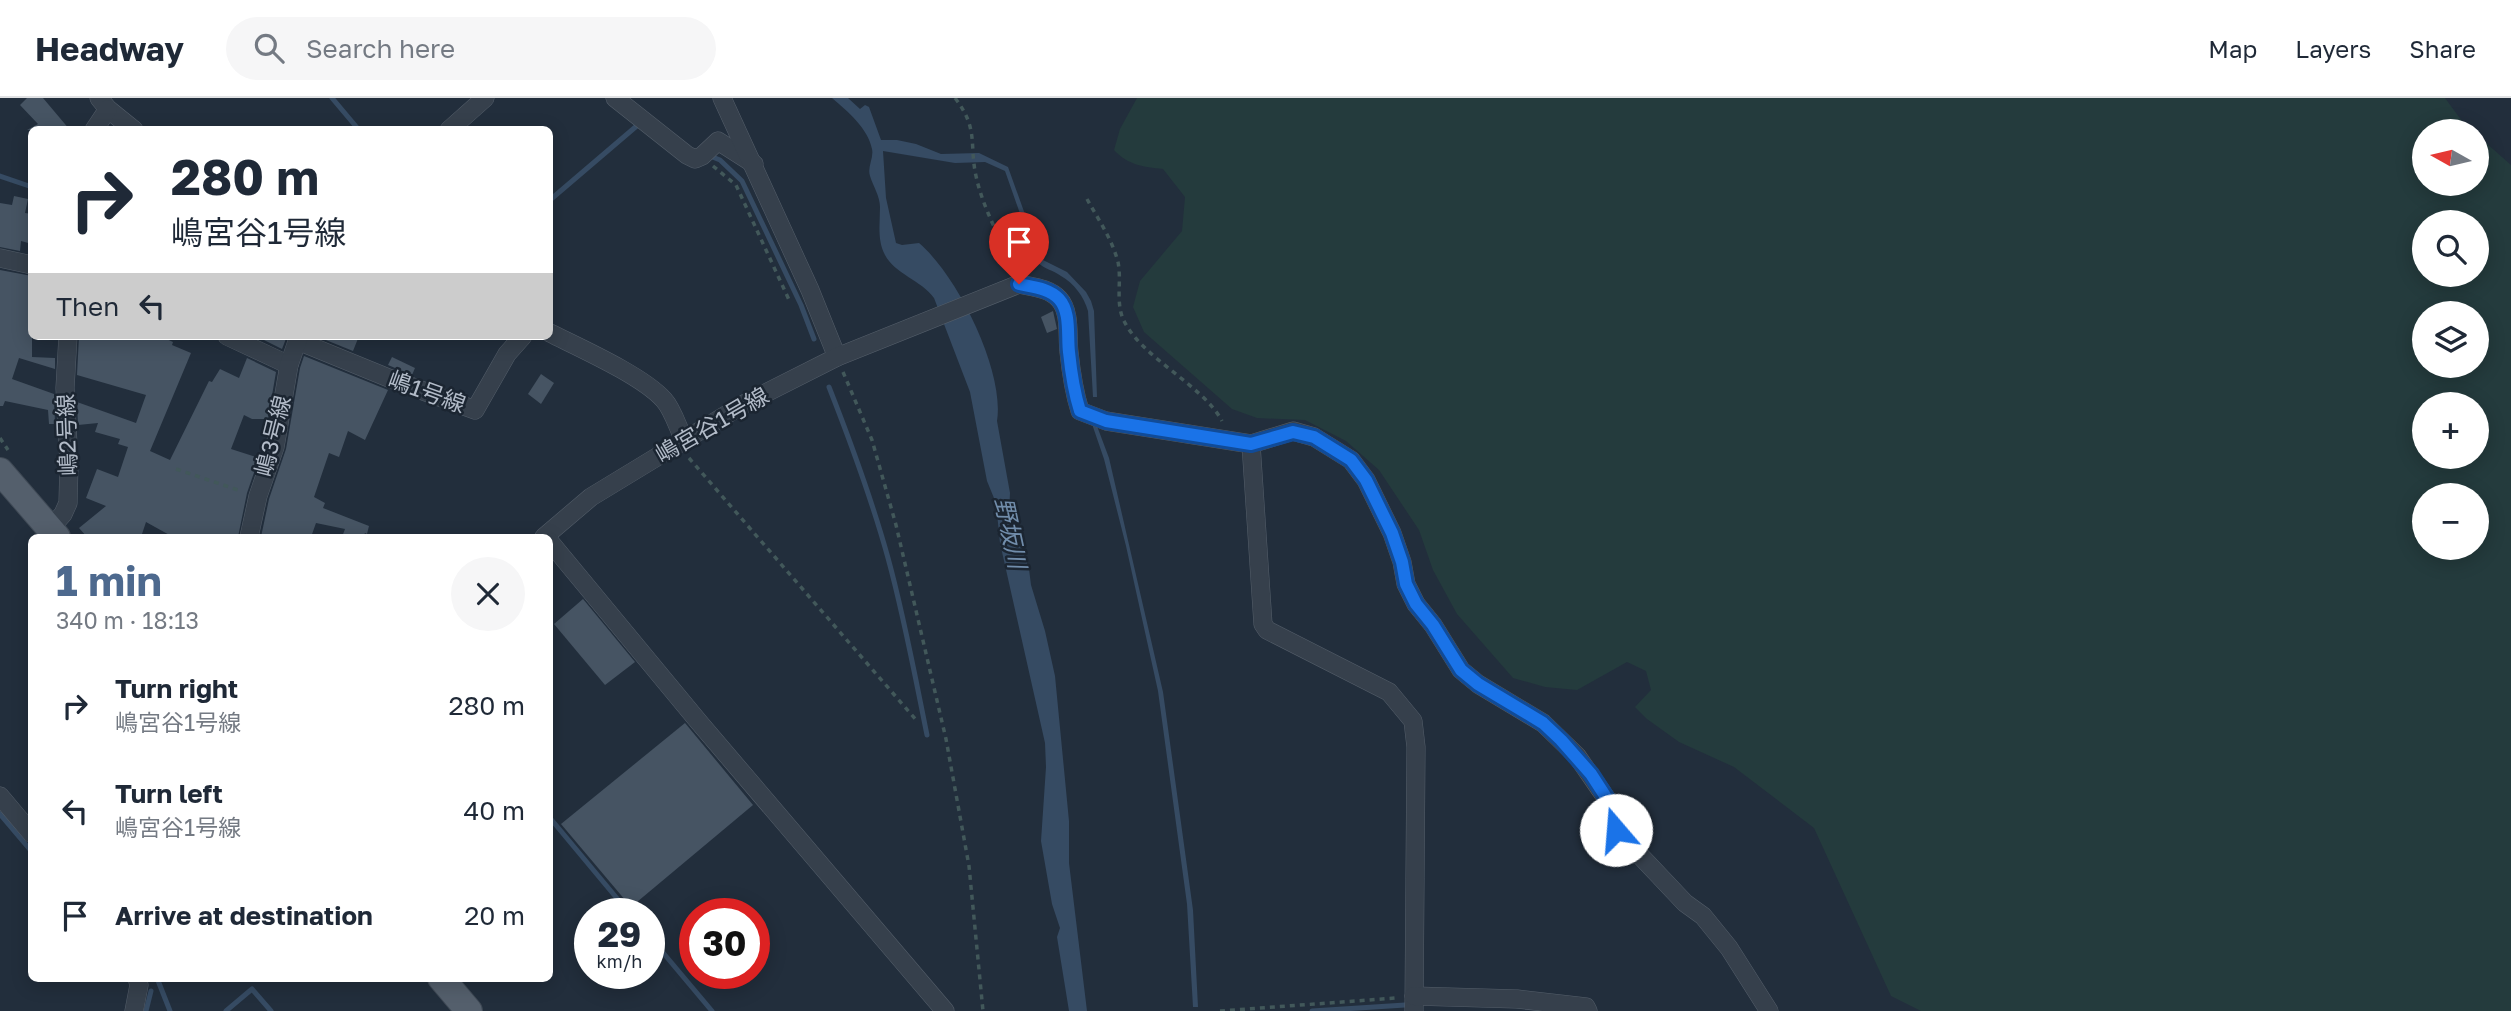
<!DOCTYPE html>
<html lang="en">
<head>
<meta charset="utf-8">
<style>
  :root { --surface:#fff; --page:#f6f6f7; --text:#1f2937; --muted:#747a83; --line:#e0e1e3; --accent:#4d698e }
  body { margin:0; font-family:"Golos Text","Noto Sans JP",sans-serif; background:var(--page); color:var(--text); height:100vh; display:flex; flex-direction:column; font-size:26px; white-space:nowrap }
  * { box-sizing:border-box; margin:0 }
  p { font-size:23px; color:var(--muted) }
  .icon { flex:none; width:38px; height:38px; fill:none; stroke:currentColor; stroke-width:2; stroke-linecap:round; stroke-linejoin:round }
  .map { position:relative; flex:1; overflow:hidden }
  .panel { position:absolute; left:28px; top:436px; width:525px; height:448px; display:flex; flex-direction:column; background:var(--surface); border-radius:10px; box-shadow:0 4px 18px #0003 }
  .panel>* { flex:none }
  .top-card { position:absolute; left:28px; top:28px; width:525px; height:214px; border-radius:10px; box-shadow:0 4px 18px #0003; background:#fff; color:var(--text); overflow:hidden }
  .needle { width:46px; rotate:278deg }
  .fabs { position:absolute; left:2412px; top:21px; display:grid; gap:14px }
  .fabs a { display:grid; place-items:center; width:77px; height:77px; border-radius:50%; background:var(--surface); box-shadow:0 4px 18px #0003; font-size:35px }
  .speed { position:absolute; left:574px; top:800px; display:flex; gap:14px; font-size:35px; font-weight:700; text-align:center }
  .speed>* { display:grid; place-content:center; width:91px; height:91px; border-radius:50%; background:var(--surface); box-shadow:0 4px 18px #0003; line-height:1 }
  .speed small { font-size:18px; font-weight:400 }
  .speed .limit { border:10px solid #d22; background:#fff; color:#111 }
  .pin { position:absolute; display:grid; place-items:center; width:60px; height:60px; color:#fff; margin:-72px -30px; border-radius:50% 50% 50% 0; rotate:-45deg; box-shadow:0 0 7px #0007 }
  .pin .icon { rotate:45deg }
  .me { position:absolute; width:77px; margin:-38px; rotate:342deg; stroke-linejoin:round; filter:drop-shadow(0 0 5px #0008) }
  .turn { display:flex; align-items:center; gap:24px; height:147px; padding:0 28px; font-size:32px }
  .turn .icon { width:91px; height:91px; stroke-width:2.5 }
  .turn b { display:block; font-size:49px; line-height:60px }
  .then { display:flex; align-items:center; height:66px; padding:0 28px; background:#0003; gap:14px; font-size:26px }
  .round { display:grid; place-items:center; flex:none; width:74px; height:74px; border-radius:37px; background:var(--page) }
  .overview { display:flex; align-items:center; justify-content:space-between; height:119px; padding:0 28px }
  h1 { font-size:42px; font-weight:700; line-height:52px; color:var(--accent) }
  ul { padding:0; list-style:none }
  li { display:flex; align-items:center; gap:21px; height:105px; padding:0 28px }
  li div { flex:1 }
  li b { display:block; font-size:26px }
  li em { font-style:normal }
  header { display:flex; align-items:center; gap:42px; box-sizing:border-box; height:98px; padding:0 35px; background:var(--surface); border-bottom:2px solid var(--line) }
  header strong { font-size:33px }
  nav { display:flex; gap:38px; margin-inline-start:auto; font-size:24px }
  .search { width:490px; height:63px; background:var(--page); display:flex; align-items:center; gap:18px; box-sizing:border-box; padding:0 24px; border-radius:38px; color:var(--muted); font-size:26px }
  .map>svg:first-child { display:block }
</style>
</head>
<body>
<header>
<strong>Headway</strong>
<div class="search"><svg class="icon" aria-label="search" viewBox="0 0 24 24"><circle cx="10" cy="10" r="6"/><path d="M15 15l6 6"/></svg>Search here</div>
<nav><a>Map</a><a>Layers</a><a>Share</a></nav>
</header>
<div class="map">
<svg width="2511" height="913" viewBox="0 0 2511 913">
  <rect width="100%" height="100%" fill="#222e3c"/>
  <path fill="#243b3d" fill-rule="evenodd" d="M1137,0H2445L2462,23L2473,33H2424V86H2476V36L2511,67V913H1921L1891,898L1814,730L1734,669L1679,644L1647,621L1635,609L1651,592L1646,573L1627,564L1577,592L1545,589L1513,580L1457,516L1433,472L1419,432L1379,372L1346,343L1305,322L1257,320L1232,311L1144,234L1133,209L1140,183L1182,133L1185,99L1163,71C1143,69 1128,67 1114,52L1120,31ZM2424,124H2476V177H2424ZM2424,215H2476V268H2424ZM2424,306H2476V359H2424ZM2424,397H2476V450H2424Z"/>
  <g fill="#364b63">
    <path d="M832,0H848L860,11L865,7L869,9L881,42H897L916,46L941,56L979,55L1008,69L1041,161L1067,174L1086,194L1091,203L1094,213L1097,299H1093L1088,213C1084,199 1074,185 1061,178C1053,172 1044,171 1037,164L1005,73L985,64L955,65L883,53L886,100L896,145L902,147L919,145C957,177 1005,273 997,323L1010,395L1009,415L1029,471L1031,487L1045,533L1055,578L1069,723V765L1087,913H1069L1057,839L1060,830L1052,806L1041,743L1046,669L1045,645L1000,445L996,405L987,383L970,294L934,200C921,182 895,176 885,157C877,142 880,125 880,109C880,98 873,88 870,78C867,69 874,60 872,51C868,30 847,13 832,0Z"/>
    <path d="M1092,326L1097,328L1109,360L1163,594L1193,812L1198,909H1193L1187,806L1158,593L1126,448L1104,361Z"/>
  </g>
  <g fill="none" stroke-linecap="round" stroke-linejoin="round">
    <g stroke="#364b63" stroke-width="5">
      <path d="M332,0L359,32"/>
      <path d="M710,58L720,62L742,83L801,207L814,241"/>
      <path d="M0,78L32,89"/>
      <path d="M550,102L639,26"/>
      <path d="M829,289C851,345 872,402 888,460C904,518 915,578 927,637"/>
      <path d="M0,716L32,754"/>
      <path d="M550,720L630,816"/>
      <path d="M649,838L712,913"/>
      <path d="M157,880L170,913"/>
      <path d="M146,913L151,893"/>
      <path d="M226,913L252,891L271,913"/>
      <path d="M1312,913L1405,907"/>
    </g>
  </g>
  <g fill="#465463">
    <path d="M27,0H43L70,32H27L38,26L20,7Z"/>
    <path d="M14,98L28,101L25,115L32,116V146L21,143L20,153L0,149V105L12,107Z"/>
    <path d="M0,172L32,178V263V259L55,260V271L19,260L12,281L54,296L55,326H49L48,312L5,303L3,308H0Z"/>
    <path d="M1053,213L1057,231L1047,235L1041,219Z"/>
    <path d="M79,238H160L173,244L172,247L191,255L150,353L170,362L209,283L212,284L220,271L239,280L247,260L276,274L268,321H252L244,317L231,351L259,360L247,395L238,439H173L146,424L141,439H126L119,436L116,439H87L79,430L106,408L86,400L97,371L118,379L128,349L118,346L120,341L95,334L98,325L78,327L77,304L136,325L146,297L77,277Z"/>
    <path d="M256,238H287L282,251Z"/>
    <path d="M316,238H359L353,253Z"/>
    <path d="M304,258L388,292L365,342L348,333L339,359L329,355L314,399L325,405L323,410L369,428L367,436L365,435L363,439H342L345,431L316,425L311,439H261L269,401L286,351L300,270Z"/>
    <path d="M392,259L415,270L412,277L388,267Z"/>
    <path d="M541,276L554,285L541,306L528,296Z"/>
    <path d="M583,501L635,564L605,587L554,526Z"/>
    <path d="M685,625L753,707L631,809L561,726Z"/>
  </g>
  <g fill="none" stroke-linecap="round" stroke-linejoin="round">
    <defs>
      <g id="street">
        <path d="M99,0L108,11L134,32"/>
        <path d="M615,0L687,57L695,61L702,58L718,43L754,66"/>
        <path d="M722,0L810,192L837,259"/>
        <path d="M94,32L108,11"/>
        <path d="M449,32L485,0"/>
        <path d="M0,160L32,167"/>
        <path d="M550,235C580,250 643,278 664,302C673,312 678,330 684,342"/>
        <path d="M227,238L289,267"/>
        <path d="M298,243L396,283L475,312L507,256L523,238"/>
        <path d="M1251,346L1263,526L1267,532L1389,594L1413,623L1416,649L1414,913"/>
        <path d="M50,431L63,416L68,405L69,366L65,290L68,238"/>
        <path d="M249,439L258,398L275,349L289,267L299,238"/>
        <path d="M544,439L591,399L744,306L837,259L1019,186C1032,189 1049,190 1059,201C1071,214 1067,238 1069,254C1071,274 1074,294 1080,313L1106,323L1251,346L1293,333L1314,339L1351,362L1366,382L1392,435L1402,464L1406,486L1416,506L1433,527L1461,572L1478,586L1543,625L1577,658L1613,710L1616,732L1685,805L1703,818L1729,850L1769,913"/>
        <path d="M550,444L698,623L945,913"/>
        <path d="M0,698L32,736"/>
        <path d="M1414,898L1517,901L1586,909L1588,913"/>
        <path d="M134,913L139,887L137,880"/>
      </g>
      <g id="primary">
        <path d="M0,373L57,439"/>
        <path d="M441,880L469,913"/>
      </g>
    </defs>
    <use href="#street" stroke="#545e6a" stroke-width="19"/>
    <use href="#primary" stroke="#3f4955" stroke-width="28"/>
    <g stroke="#42585a" stroke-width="3.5" stroke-dasharray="5 5" stroke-linecap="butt">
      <path d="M955,0C979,31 969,46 976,78C983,111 1001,141 1013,171"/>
      <path d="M713,68L736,87L790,204"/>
      <path d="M1087,101C1098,121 1112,141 1118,164C1122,183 1115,205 1124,223C1143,261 1203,287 1222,323"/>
      <path d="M843,274L872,342L896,427L946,641L969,768L983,913"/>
      <path d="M0,340L8,352"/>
      <path d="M689,360L917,623"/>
      <path d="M176,371L241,393"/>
      <path d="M1220,913L1396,900"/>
    </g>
    <use href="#street" stroke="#36404c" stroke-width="18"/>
    <use href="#primary" stroke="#545f6c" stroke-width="26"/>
  </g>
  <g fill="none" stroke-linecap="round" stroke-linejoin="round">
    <defs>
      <path id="route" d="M1019,186C1032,189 1049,190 1059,201C1071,214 1067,238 1069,254C1071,274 1074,294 1080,313L1106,323L1251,346L1293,334L1314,339L1351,362L1366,382L1392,435L1402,464L1406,486L1416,506L1433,527L1461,572L1478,586L1543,625L1561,642L1591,676L1613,710L1616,732"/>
    </defs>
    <use href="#route" stroke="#114b97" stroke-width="18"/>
    <use href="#route" stroke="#1a73e8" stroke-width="12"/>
  </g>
  <g text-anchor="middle" stroke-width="5" stroke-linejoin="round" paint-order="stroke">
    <g font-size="23" fill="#b2bbc8" stroke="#1b2531">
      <text transform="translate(427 294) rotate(20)" y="8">嶋1号線</text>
      <text transform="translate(712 327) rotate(-30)" y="8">嶋宮谷1号線</text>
      <text transform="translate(67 337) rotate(-92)" y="8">嶋2号線</text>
      <text transform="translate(273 338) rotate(-76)" y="8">嶋3号線</text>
    </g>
    <g font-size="24" font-style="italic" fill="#718dab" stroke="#1b2531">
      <text transform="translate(1010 435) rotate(78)" y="8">野坂川</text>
    </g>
  </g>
</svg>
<div class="fabs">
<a><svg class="needle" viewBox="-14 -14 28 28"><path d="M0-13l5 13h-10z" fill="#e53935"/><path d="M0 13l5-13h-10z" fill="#747a83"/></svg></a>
<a><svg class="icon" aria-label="search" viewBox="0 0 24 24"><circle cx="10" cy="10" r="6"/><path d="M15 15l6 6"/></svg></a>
<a><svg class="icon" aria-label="layers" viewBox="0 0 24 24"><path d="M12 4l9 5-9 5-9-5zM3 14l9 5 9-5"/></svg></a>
<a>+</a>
<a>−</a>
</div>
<div class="speed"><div>29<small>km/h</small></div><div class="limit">30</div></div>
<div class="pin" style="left:1019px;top:186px;background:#d93025"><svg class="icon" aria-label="arrive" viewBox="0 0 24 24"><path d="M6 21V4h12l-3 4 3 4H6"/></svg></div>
<svg class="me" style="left:1616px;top:732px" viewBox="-20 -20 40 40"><circle r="19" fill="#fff"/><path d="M0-13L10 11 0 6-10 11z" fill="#1a73e8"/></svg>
<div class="top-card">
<div class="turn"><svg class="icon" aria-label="right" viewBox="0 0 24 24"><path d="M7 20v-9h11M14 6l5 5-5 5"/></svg><div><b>280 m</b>嶋宮谷1号線</div></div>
<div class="then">Then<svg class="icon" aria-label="left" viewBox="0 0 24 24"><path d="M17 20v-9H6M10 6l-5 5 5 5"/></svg></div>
</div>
<section class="panel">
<div class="overview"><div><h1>1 min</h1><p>340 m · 18:13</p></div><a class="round"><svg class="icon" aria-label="close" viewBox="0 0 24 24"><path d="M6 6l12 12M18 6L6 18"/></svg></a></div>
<ul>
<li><svg class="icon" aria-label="right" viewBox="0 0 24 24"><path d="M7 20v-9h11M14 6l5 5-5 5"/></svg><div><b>Turn right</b><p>嶋宮谷1号線</p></div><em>280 m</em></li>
<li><svg class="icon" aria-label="left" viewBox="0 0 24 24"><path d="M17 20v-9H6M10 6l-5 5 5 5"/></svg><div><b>Turn left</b><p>嶋宮谷1号線</p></div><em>40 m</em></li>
<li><svg class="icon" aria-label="arrive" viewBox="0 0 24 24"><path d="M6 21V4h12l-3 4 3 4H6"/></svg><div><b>Arrive at destination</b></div><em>20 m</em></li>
</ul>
</section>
</div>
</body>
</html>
